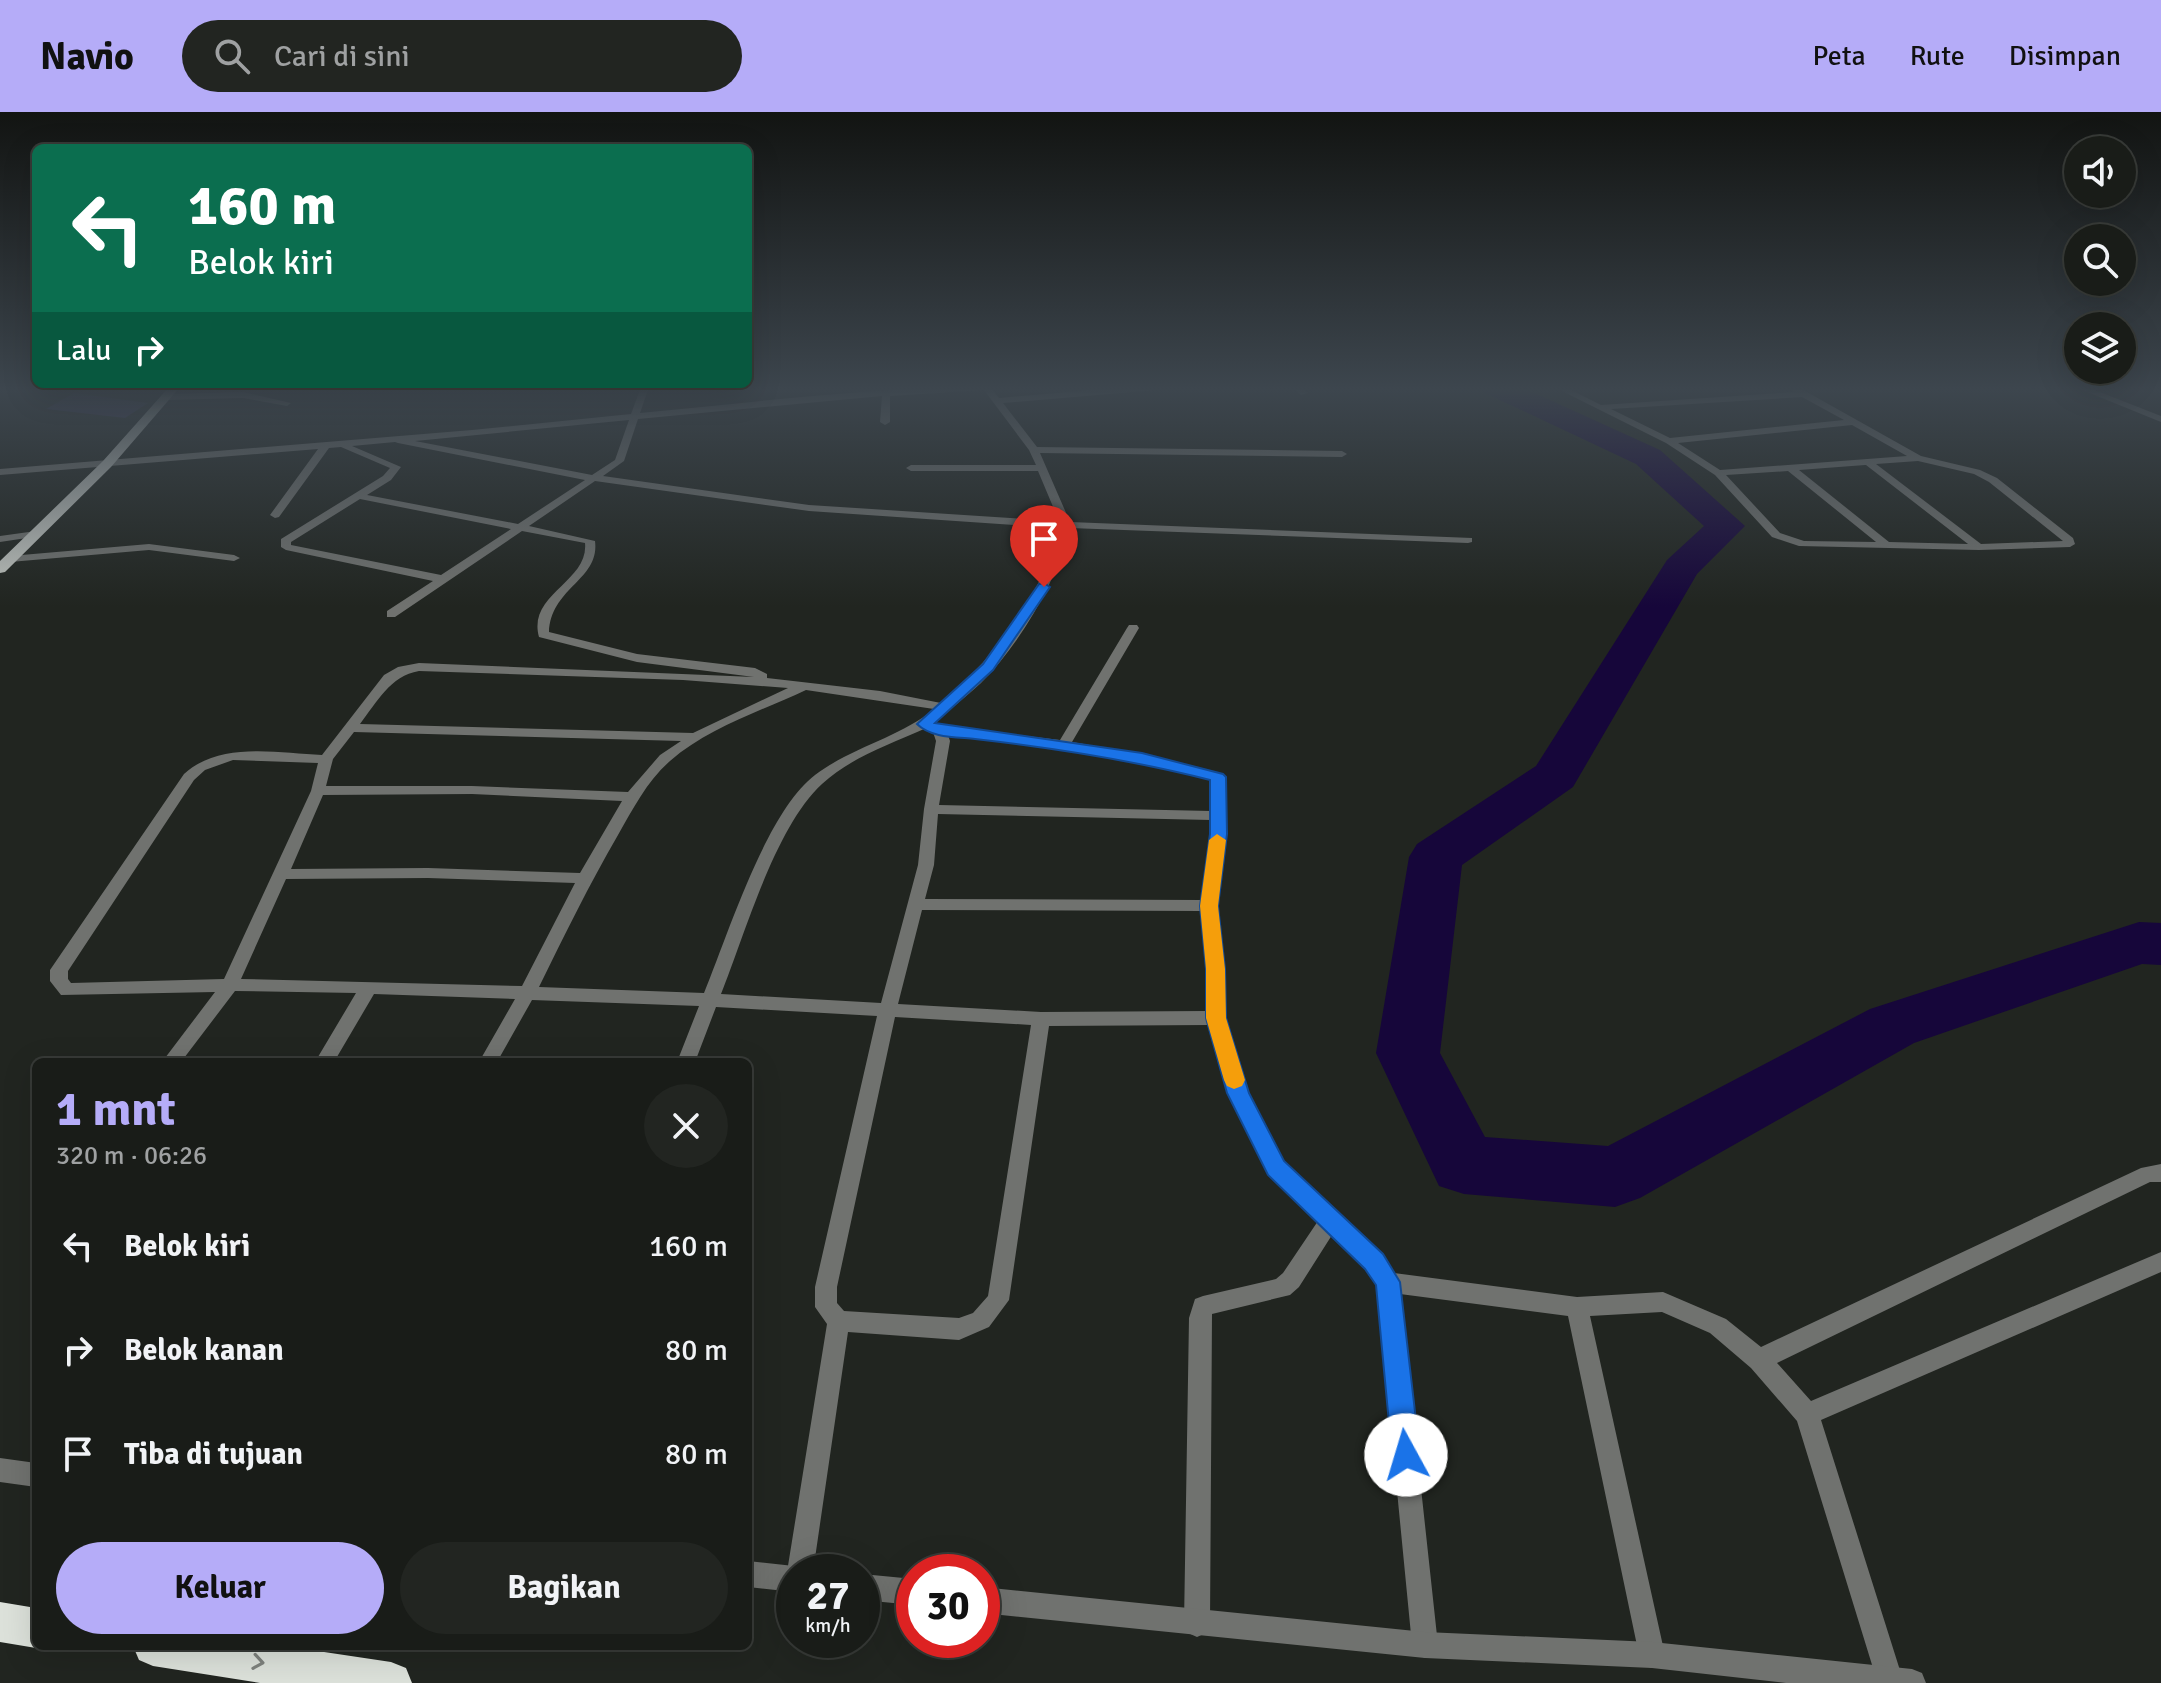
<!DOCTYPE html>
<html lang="id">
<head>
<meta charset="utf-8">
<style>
  :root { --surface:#191c18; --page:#222521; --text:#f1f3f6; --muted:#9fa1a2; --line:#373a37; --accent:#b5acf8 }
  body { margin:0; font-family:Signika,sans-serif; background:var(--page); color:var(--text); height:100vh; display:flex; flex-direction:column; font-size:30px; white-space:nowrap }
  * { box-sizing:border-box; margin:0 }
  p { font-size:26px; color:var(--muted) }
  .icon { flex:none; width:44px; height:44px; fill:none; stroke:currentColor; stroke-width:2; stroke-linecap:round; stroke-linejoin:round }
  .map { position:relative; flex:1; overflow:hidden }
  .panel { position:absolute; left:32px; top:946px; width:720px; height:592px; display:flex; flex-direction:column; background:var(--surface); border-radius:12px; box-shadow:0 8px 32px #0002,0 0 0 2px var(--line) }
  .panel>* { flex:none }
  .guide { position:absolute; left:32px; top:32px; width:720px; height:244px; border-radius:12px; box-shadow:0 8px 32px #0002,0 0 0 2px var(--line); background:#0b6e4f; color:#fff; overflow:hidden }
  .fabs { position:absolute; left:2064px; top:24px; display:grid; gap:16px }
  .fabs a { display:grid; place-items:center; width:72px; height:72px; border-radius:50%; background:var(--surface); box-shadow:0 8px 32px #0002,0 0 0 2px var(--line); font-size:40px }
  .speed { position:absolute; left:776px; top:1442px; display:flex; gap:16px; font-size:40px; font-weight:700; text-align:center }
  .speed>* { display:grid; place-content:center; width:104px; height:104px; border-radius:50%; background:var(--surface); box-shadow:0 8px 32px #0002,0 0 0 2px var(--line); line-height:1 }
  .speed small { font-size:20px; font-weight:400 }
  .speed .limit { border:12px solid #d22; background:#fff; color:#111 }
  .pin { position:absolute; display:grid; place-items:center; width:68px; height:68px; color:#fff; margin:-82px -34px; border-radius:50% 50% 50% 0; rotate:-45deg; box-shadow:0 0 8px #0007 }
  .pin .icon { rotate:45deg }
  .me { position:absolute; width:88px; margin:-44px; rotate:354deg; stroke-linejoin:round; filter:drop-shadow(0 0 6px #0008) }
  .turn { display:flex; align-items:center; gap:28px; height:168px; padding:0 24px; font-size:36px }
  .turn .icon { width:104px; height:104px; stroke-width:2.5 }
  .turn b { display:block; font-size:56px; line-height:68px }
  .then { display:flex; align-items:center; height:76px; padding:0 24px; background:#0003; gap:16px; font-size:30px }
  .round { display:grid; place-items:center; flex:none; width:84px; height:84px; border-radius:42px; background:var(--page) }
  .overview { display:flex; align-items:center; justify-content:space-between; height:136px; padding:0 24px }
  h1 { font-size:48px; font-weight:700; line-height:60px; color:var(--accent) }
  .cta { display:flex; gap:16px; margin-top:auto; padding:16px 24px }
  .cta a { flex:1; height:92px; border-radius:48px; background:var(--accent); color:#111; font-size:32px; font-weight:700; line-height:92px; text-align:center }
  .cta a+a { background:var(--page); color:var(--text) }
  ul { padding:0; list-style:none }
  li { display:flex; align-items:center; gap:24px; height:104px; padding:0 24px }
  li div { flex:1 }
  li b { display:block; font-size:30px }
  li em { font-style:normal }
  header { display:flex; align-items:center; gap:48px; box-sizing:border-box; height:112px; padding:0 40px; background:var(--accent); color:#111 }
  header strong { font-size:38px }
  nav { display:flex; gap:44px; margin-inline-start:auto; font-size:28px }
  .search { width:560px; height:72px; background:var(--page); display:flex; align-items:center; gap:20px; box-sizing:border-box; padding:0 28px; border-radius:44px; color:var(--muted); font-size:30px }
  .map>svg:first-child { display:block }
</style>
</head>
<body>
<header>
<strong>Navio</strong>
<div class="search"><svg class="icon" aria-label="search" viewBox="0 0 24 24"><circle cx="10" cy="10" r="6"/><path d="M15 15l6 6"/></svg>Cari di sini</div>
<nav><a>Peta</a><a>Rute</a><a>Disimpan</a></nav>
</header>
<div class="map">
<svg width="2161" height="1571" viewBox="0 0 2161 1571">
  <rect width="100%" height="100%" fill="#212520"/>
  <path fill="#373158" d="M74,281L148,291L125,306L46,297Z"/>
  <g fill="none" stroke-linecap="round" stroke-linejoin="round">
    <path fill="#16063a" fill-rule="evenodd" d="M1481,275H1521L1660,338L1745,414L1697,462L1573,675L1462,753L1440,941L1485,1025L1608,1034L1870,897L2139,810L2161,811V853L2142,852L1914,931L1640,1086L1615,1095L1464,1082L1439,1074L1376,941L1409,745L1417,732L1536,654L1667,448L1704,414L1636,352L1485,281Z"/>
    <g fill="#70726f" fill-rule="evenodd">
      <path d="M641,275H649L640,301C757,290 873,275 990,275L999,286L1127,275H1160L1156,278L1003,291L1037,335L1342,339L1347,342L1342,345L1040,341L1070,410L1472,426V430L1468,431L1070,416C1056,471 1021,530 981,571C966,585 949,598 933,611L942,614L1060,628L1127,516L1129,513H1137L1139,516L1072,630L1142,642L1223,662L1225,665L1226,722L1217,794L1225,857V906L1247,981L1283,1050L1382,1142L1394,1161L1577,1185L1663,1180L1726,1207L1761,1235L2141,1056L2161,1052V1070H2150L1777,1251L1811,1289L2161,1140V1160L1821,1308L1904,1571L1877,1569L1797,1309L1751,1256L1710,1221L1662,1200L1590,1204L1665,1543L1662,1553L1652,1556L1642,1553L1639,1543L1568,1204L1400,1182L1438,1533L1434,1542L1425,1546L1416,1542L1412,1533L1377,1173L1366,1156L1332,1123L1299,1175L1290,1183L1212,1202L1210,1512L1206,1521L1197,1525L1188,1521L1184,1512L1189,1206L1195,1187L1203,1184L1276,1167L1283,1161L1318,1109L1269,1062L1229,981L1209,913L1049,914L1009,1188L989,1215L959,1228L848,1220L813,1460H794V1470L787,1460L827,1212L815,1195V1175L877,904L716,895L695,950H677L699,894L532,888L497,950H479L515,887L374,882L334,950H315L356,881L235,879L181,950H162L215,880L61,883L50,869V858L184,662C220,629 277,641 322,643L384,563L398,555L419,551L754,565L637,550L539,525C527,482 589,470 585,431L522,419L395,505H387V499L433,469L286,438L281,435V427L383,364L390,356L341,335L329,336L279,405L275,406L270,403L318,337L0,363V357L472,318L631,302ZM984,278L1029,338L1036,353H911L906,356L911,359H1038L1059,409L809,393L603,364L624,349L638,307L882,284L880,310L885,313L890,310V284ZM629,308L615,348L592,363L415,329ZM395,330L398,331L585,368L518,412L367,383L391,368L401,355L352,334ZM595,369L809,399L1060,416C1040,486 996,544 941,591L880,579L767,566V562L755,556L637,542L549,520C551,475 600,468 595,429L529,414ZM360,387L511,417L441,463L291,433V430ZM419,559L683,568L788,576L693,621L360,612C377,590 390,564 419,559ZM806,578L934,597C901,625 852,635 815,663C766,700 728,823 704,881L539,875C564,824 589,773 618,723C633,697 647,669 670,649C708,616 761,599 806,578ZM924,617L933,620L936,629L924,697L918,753L881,891L721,882C745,822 775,715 822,672C850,646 890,632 924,617ZM354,620L681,629L660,643L628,680L472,674H326L333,647ZM948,623C1037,634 1124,646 1211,668V699L939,693L950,629ZM233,648L318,651L311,679L224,867L71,871L68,867V859L194,668L205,658ZM472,682L622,689L580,761L428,756L291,757L323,683ZM938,702L1211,708L1202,788L925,787L934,753ZM428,766L575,771L522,874L241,867L286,767ZM922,798L1202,799L1207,857V899L1041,900L898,892ZM895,905L1031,913L988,1184L973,1201L959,1206L844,1199L837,1191V1175Z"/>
      <path d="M1293,275H1302L1308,281L1301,283Z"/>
      <path d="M1554,275H1565L1601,293L1794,280L1792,275H1798L1921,344L1980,358L1997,366L2073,426L2075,432L2070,435L1979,438L1799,434L1772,425L1715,363L1666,331ZM1802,285L1844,308L1670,326L1611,297ZM1852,313L1907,344L1720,358L1678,331ZM1918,349L1974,362L1989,370L2063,429L1981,432L1876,352ZM1865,353H1866L1968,432L1889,430L1799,358ZM1788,359L1876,430L1804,429L1780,421L1726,363Z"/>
      <path d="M243,280L291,291L287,294L243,286L166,288L162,285L166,282Z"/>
      <path d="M36,419L41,422L40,424L0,430V424Z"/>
      <path d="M149,432L234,443L240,446L234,449L149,438L10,450L4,447L10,444Z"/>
    </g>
    <g fill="#70726f" fill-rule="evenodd">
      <path d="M2075,275H2087L2161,304V310Z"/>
      <path d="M0,1346L36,1351V1375L0,1370Z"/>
      <path d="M748,1449L794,1454L804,1460H794V1480L748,1475Z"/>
      <path d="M862,1462L914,1467V1493L862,1488Z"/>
      <path d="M982,1475L1425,1520L1652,1530L1912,1557L1922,1561L1926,1571H1786L1652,1556L1425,1546L982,1501Z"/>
    </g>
    <path fill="#bdc1bc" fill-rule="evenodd" d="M169,275H180L111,355L5,460L0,461V449L103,349Z"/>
    <g fill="#dce1da" fill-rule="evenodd">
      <path d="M0,1490L36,1496V1534H41L36,1536L0,1530Z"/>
      <path d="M133,1534H284L391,1550L406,1556L412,1571H260L153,1554L139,1548Z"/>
    </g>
  </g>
  <defs><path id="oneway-chevron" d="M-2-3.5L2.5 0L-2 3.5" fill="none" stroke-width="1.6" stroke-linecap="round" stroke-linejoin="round" transform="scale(2)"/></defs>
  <use stroke="#7e827d" href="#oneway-chevron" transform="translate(258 1550) rotate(9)"/>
  <linearGradient id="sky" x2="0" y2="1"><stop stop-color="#121412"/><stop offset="0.56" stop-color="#3d464e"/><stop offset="1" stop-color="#3d464e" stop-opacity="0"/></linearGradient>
  <rect width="2161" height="495" fill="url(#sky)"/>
  <path fill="#1a73e8" stroke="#114b97" stroke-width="2" d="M1044,471L1050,475L993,558L935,611L1142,641L1223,662L1226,665L1227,722L1218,794L1225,857L1226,906L1249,981L1284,1049L1383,1142L1400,1170L1420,1343L1416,1353L1406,1357L1396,1353L1392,1343L1376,1173L1365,1157L1268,1063L1227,981L1206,906V857L1200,794L1210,722V668C1132,648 1054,636 975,627C956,625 931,626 917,612L983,552L1039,472Z"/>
  <path fill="#f59e0b" d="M1217,722L1226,728L1218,794L1225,857L1226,906L1245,968L1242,974L1234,977L1227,974L1224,968L1206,906V857L1200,794L1209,728Z"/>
</svg>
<div class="fabs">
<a><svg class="icon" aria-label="sound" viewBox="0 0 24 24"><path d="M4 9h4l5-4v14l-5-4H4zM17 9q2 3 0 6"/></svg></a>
<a><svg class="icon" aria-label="search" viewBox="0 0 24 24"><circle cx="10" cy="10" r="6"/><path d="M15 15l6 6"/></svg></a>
<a><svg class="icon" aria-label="layers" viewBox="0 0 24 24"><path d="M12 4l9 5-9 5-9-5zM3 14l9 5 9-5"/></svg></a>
</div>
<div class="speed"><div>27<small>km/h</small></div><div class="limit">30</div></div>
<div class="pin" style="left:1044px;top:475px;background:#d93025"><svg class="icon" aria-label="arrive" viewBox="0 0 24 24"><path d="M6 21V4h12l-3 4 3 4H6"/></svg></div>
<svg class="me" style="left:1406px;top:1343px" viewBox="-20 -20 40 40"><circle r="19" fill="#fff"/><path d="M0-13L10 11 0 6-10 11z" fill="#1a73e8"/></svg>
<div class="guide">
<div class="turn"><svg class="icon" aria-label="left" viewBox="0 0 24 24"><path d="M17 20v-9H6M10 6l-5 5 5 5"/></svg><div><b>160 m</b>Belok kiri</div></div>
<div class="then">Lalu<svg class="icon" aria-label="right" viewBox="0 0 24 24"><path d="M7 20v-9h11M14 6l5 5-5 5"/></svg></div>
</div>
<section class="panel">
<div class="overview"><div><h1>1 mnt</h1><p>320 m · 06:26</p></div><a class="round"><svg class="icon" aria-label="close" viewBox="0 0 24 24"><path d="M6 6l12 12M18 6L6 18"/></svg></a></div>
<ul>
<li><svg class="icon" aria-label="left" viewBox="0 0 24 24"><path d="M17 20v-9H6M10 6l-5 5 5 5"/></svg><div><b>Belok kiri</b></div><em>160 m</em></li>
<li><svg class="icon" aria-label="right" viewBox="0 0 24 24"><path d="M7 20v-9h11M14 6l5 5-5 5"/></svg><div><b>Belok kanan</b></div><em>80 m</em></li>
<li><svg class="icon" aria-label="arrive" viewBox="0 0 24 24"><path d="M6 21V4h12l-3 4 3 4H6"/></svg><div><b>Tiba di tujuan</b></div><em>80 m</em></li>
</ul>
<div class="cta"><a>Keluar</a><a>Bagikan</a></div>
</section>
</div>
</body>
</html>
